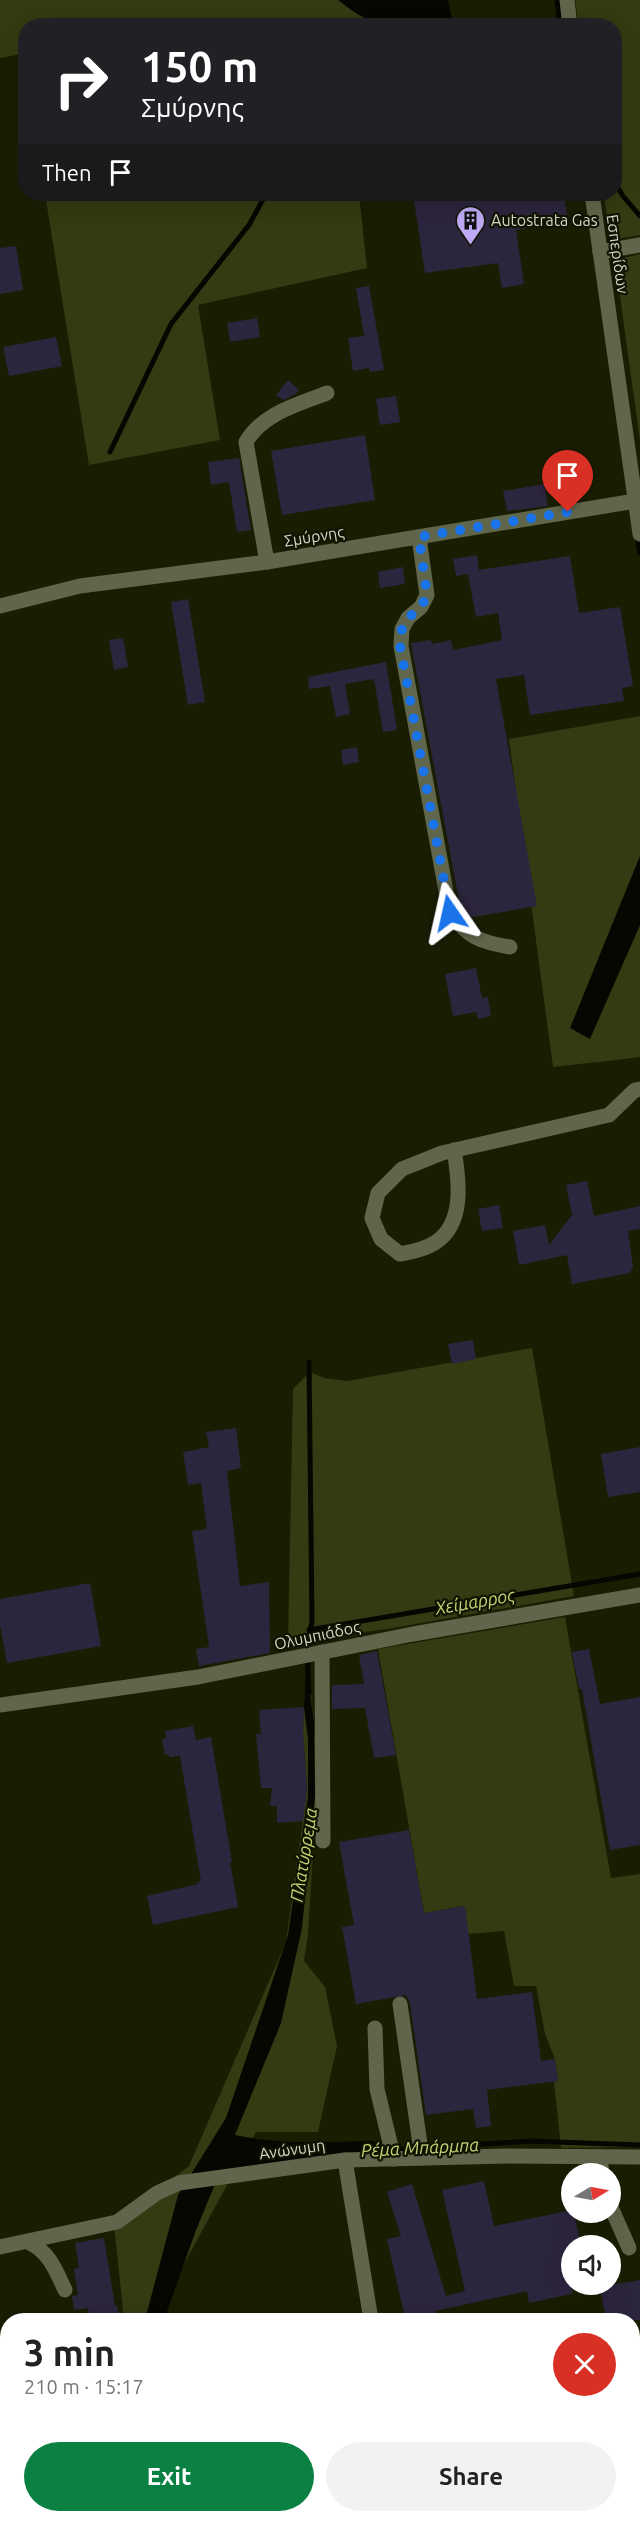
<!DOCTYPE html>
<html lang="en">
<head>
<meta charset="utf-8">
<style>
  :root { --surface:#fff; --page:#f2f2f2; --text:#222; --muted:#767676; --accent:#0b8043 }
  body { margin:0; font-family:Ubuntu,sans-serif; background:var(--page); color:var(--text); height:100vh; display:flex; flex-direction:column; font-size:22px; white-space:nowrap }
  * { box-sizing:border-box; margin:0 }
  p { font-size:20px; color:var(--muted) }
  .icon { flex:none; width:33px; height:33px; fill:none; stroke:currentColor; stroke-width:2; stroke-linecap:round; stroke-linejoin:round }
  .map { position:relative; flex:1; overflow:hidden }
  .drawer { position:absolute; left:0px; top:2313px; width:640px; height:210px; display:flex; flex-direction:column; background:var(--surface); border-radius:24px 24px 0 0; box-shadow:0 6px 24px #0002 }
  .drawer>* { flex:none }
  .top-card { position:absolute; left:18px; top:18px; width:604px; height:183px; border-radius:24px; box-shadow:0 6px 24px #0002; background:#202124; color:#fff; overflow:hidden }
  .needle { width:39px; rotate:80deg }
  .controls { position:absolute; left:561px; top:2163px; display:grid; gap:12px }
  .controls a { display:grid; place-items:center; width:60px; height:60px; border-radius:50%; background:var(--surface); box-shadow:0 6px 24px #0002; font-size:30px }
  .pin { position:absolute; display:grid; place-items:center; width:51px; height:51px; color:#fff; margin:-62px -26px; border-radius:50% 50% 50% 0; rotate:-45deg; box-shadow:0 0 6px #0007 }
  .pin .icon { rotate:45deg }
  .me { position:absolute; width:66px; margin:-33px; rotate:349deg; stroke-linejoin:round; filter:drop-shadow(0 0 4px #0008) }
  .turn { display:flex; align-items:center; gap:21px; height:126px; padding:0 24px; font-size:27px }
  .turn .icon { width:78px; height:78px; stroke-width:2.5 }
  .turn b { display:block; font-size:42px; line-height:51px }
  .then { display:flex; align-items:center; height:57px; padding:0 24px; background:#0003; gap:12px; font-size:22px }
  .round { display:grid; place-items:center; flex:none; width:63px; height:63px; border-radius:32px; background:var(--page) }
  .head { display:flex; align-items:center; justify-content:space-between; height:102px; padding:0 24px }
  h1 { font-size:36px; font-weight:700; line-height:45px }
  .cta { display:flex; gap:12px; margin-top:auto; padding:12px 24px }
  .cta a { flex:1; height:69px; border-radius:36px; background:var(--accent); color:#fff; font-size:24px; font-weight:700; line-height:69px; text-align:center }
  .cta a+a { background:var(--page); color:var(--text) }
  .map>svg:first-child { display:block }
</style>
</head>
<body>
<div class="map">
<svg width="640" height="2523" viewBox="0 0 640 2523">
  <rect width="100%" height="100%" fill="#191e03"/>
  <g fill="#333b12">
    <path d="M0,0H446L451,25L26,26L25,73L22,54L0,58Z"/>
    <path d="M575,0H640V235L610,240L604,194H615V26L579,25Z"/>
    <path d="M45,194H359L367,268L198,305L220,440L89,465Z"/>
    <path d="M640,254V441L615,260Z"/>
    <path d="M640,716V1057L599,1062L598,1064L597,1062L553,1067L509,739Z"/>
    <path d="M532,1348L574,1596L387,1629L288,1642L293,1389L310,1372L324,1378L347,1381Z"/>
    <path d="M565,1617L611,1878L640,1874V2147L561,2148L554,2082L558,2081L555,2059L545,2034L536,1986H514L504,1931L468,1934L464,1906L424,1913L378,1649Z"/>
    <path d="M308,1662L318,1772L308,1933L304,1961L325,1987L337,2046L318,2132H256L160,2308L157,2320H124L114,2224L189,2166L286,1942L307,1789L303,1731L306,1663Z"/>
  </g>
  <g fill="#050700">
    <path d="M338,0H448L453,25H421L411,21C386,38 357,14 338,0Z"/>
    <path d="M640,856V925L590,1039L570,1028Z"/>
    <path d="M306,1663L314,1723L315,1795L302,1928L281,2023L235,2135C280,2145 327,2142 373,2141L384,2150L311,2155L220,2172L196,2230L164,2320H145L178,2195L226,2118L288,1935L308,1797V1739L304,1707Z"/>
    <path d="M87,2516H117V2523H86Z"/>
  </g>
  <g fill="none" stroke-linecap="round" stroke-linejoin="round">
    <g stroke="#050700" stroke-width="5">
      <path d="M557,0L560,26"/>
      <path d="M615,183L623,196L640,216"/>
      <path d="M110,452L171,324L249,225L266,194"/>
      <path d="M637,534L640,553"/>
      <path d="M309,1630L640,1574"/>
      <path d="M309,1693C308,1670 305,1644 312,1622L309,1362"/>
      <path d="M393,2150L530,2141L640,2145"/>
      <path d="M265,2164L311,2155L348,2152"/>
    </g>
  </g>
  <g fill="#2c253e">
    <path d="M413,194H564L568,222L516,230L524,284L502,288L498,263L425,273Z"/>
    <path d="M16,246L23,290L0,294V248Z"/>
    <path d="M369,286L384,370L370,372L369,368L353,371L348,338L364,336L356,288Z"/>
    <path d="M257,318L260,337L230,342L227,323Z"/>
    <path d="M56,337L62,366L9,376L3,347Z"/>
    <path d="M288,380L299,390L296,394L283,400L276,395Z"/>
    <path d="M396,396L400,422L380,425L376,399Z"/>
    <path d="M365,435L375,500L282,515L271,451Z"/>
    <path d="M239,458L251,530L237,532L229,482L211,485L208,462Z"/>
    <path d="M544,484L548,506L507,511L503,491Z"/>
    <path d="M477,555L479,570L570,556L579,613L620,607L633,686L622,688L624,701L530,715L524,675L496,679L537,906L467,918L461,911L411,643L431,640L432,644L451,640L453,650L502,640L498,613L476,617L468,574L456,576L453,559Z"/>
    <path d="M403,567L405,584L380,588L378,572Z"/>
    <path d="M188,599L205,702L188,705L171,602Z"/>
    <path d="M123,638L128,667L114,670L109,640Z"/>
    <path d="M386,662L397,730L383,732L374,679L345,684L350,714L336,717L330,686L309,689L308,677Z"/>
    <path d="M357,747L359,762L343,765L341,750Z"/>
    <path d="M476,968L482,998L488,997L491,1016L478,1019L476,1012L453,1016L445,974Z"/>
    <path d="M587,1181L594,1216L640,1206V1229L628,1231L633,1267L630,1273L572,1284L567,1255L519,1265L513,1231L545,1225L549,1245L572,1215L566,1185Z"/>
    <path d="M499,1205L503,1228L482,1231L478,1209Z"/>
    <path d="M473,1340L476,1359L452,1364L448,1344Z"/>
    <path d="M236,1428L241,1468L227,1471L240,1586L269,1582L270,1653L199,1666L196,1649L209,1647L192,1531L207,1529L201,1483L188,1485L183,1452L209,1447L206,1432Z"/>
    <path d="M640,1447V1492L608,1497L601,1454Z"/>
    <path d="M90,1583L101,1646L7,1663L0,1625V1599Z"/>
    <path d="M589,1649L600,1704L640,1697V1845L610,1850L582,1689H579L572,1652Z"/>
    <path d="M377,1651L396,1755L374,1758L365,1708L332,1709V1685L364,1684L359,1655Z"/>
    <path d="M304,1707L303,1731L307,1789L303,1821L277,1823V1806H270L272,1788H261L256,1734H261L259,1710Z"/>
    <path d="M193,1726L196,1740L211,1737L232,1862H230L238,1907L153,1925L147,1896L198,1884V1882L201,1881L180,1756L169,1757V1754L165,1755L162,1739H166L165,1731Z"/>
    <path d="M409,1830L424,1913L465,1906L477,1999L532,1992L541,2061L555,2059L558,2081L487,2090L491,2126L476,2128L473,2109L426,2115L410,2003L406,1995L356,2004L342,1927L354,1925L339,1842Z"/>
    <path d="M484,2181L494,2226L572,2210L574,2212L581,2246H572V2294L529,2303L527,2291L435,2311L437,2319L429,2320H423L421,2314L405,2318L387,2239L401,2236L387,2192L412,2184L446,2296L465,2291L442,2190Z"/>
    <path d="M104,2238L115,2306L117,2305L120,2320H90L88,2308L74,2310L72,2296L78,2295L74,2269L79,2268L75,2243Z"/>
    <path d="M640,2280V2320H606L600,2287Z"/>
  </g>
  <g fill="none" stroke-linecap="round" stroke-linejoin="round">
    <g stroke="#60664b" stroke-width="15">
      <path d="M567,0L570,26"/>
      <path d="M592,194L640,534"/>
      <path d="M600,252L640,245"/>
      <path d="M419,537L427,595L421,607L408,618L402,629L401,646L450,913C469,938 480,942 510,947"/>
      <path d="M267,562L246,442C263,413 297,405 327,393"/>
      <path d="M0,606L80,586L267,562L635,501"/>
      <path d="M454,1150C459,1179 465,1223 436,1242C426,1249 412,1252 400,1254L381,1239L372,1218L378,1193L402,1169L442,1153L609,1115L635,1090L640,1089"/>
      <path d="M322,1652L323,1841"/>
      <path d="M0,1705L198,1677L413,1634L640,1595"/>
      <path d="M400,2004L422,2158"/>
      <path d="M375,2028L377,2089L394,2159"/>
      <path d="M600,2157L602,2174"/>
      <path d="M345,2160L371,2320"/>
      <path d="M610,2205L629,2248"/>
      <path d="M30,2243C50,2253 56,2271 65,2290"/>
      <path d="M0,2247L117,2222L157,2193L179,2183L345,2160L507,2156L640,2157"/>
      <path d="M444,2516L446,2523"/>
      <path d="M199,2523L224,2519L239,2523"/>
    </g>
  </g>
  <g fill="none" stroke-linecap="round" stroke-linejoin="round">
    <path stroke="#1a73e8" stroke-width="10" stroke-dasharray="0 18" d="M450,913L400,646L402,629L408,618L421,607L427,595L419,537L568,512"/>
  </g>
  <defs>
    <symbol id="building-pin" viewBox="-11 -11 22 30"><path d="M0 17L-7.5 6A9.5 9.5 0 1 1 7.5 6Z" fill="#bea9f5" stroke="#101400"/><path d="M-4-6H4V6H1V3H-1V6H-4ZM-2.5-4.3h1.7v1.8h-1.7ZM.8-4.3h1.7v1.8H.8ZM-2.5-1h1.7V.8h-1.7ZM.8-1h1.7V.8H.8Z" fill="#111"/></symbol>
  </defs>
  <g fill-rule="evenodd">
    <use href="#building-pin" x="454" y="204" width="33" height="45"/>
  </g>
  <g text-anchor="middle" stroke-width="4.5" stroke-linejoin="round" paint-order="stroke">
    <g font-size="16" fill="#d4d8c7" stroke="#101400" text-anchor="start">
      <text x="491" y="226">Autostrata Gas</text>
    </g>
    <g font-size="16" fill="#d4d8c7" stroke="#101400">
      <text transform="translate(618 254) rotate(82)" y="6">Εσπερίδων</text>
      <text transform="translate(314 536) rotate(-9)" y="6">Σμύρνης</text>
      <text transform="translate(317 1635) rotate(-12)" y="6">Ολυμπιάδος</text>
      <text transform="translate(292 2149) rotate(-8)" y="6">Ανώνυμη</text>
    </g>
    <g font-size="18" font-style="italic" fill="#c1d374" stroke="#101400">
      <text transform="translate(475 1602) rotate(-10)" y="6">Χείμαρρος</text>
      <text transform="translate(304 1855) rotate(-81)" y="6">Πλατύρρεμα</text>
      <text transform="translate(420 2148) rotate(-3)" y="6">Ρέμα Μπάρμπα</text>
    </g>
  </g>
</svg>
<div class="controls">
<a><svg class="needle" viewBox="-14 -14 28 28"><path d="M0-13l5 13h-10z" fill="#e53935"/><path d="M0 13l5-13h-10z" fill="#767676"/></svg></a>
<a><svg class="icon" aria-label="sound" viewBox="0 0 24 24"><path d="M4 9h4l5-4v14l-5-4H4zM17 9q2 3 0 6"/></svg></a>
</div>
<div class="pin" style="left:568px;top:512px;background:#d93025"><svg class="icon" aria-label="arrive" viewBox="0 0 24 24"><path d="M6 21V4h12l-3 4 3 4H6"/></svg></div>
<svg class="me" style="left:450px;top:913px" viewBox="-20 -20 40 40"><path d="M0-17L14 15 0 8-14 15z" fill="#1a73e8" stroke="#fff" stroke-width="4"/></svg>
<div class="top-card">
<div class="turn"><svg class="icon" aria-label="right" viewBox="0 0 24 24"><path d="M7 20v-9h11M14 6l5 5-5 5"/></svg><div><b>150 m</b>Σμύρνης</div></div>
<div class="then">Then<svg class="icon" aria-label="arrive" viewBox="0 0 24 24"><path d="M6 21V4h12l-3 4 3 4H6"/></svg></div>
</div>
<section class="drawer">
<div class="head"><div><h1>3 min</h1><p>210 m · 15:17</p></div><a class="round" style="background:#d93025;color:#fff"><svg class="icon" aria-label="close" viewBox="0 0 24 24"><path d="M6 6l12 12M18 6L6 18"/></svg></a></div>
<div class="cta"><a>Exit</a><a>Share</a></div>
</section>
</div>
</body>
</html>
